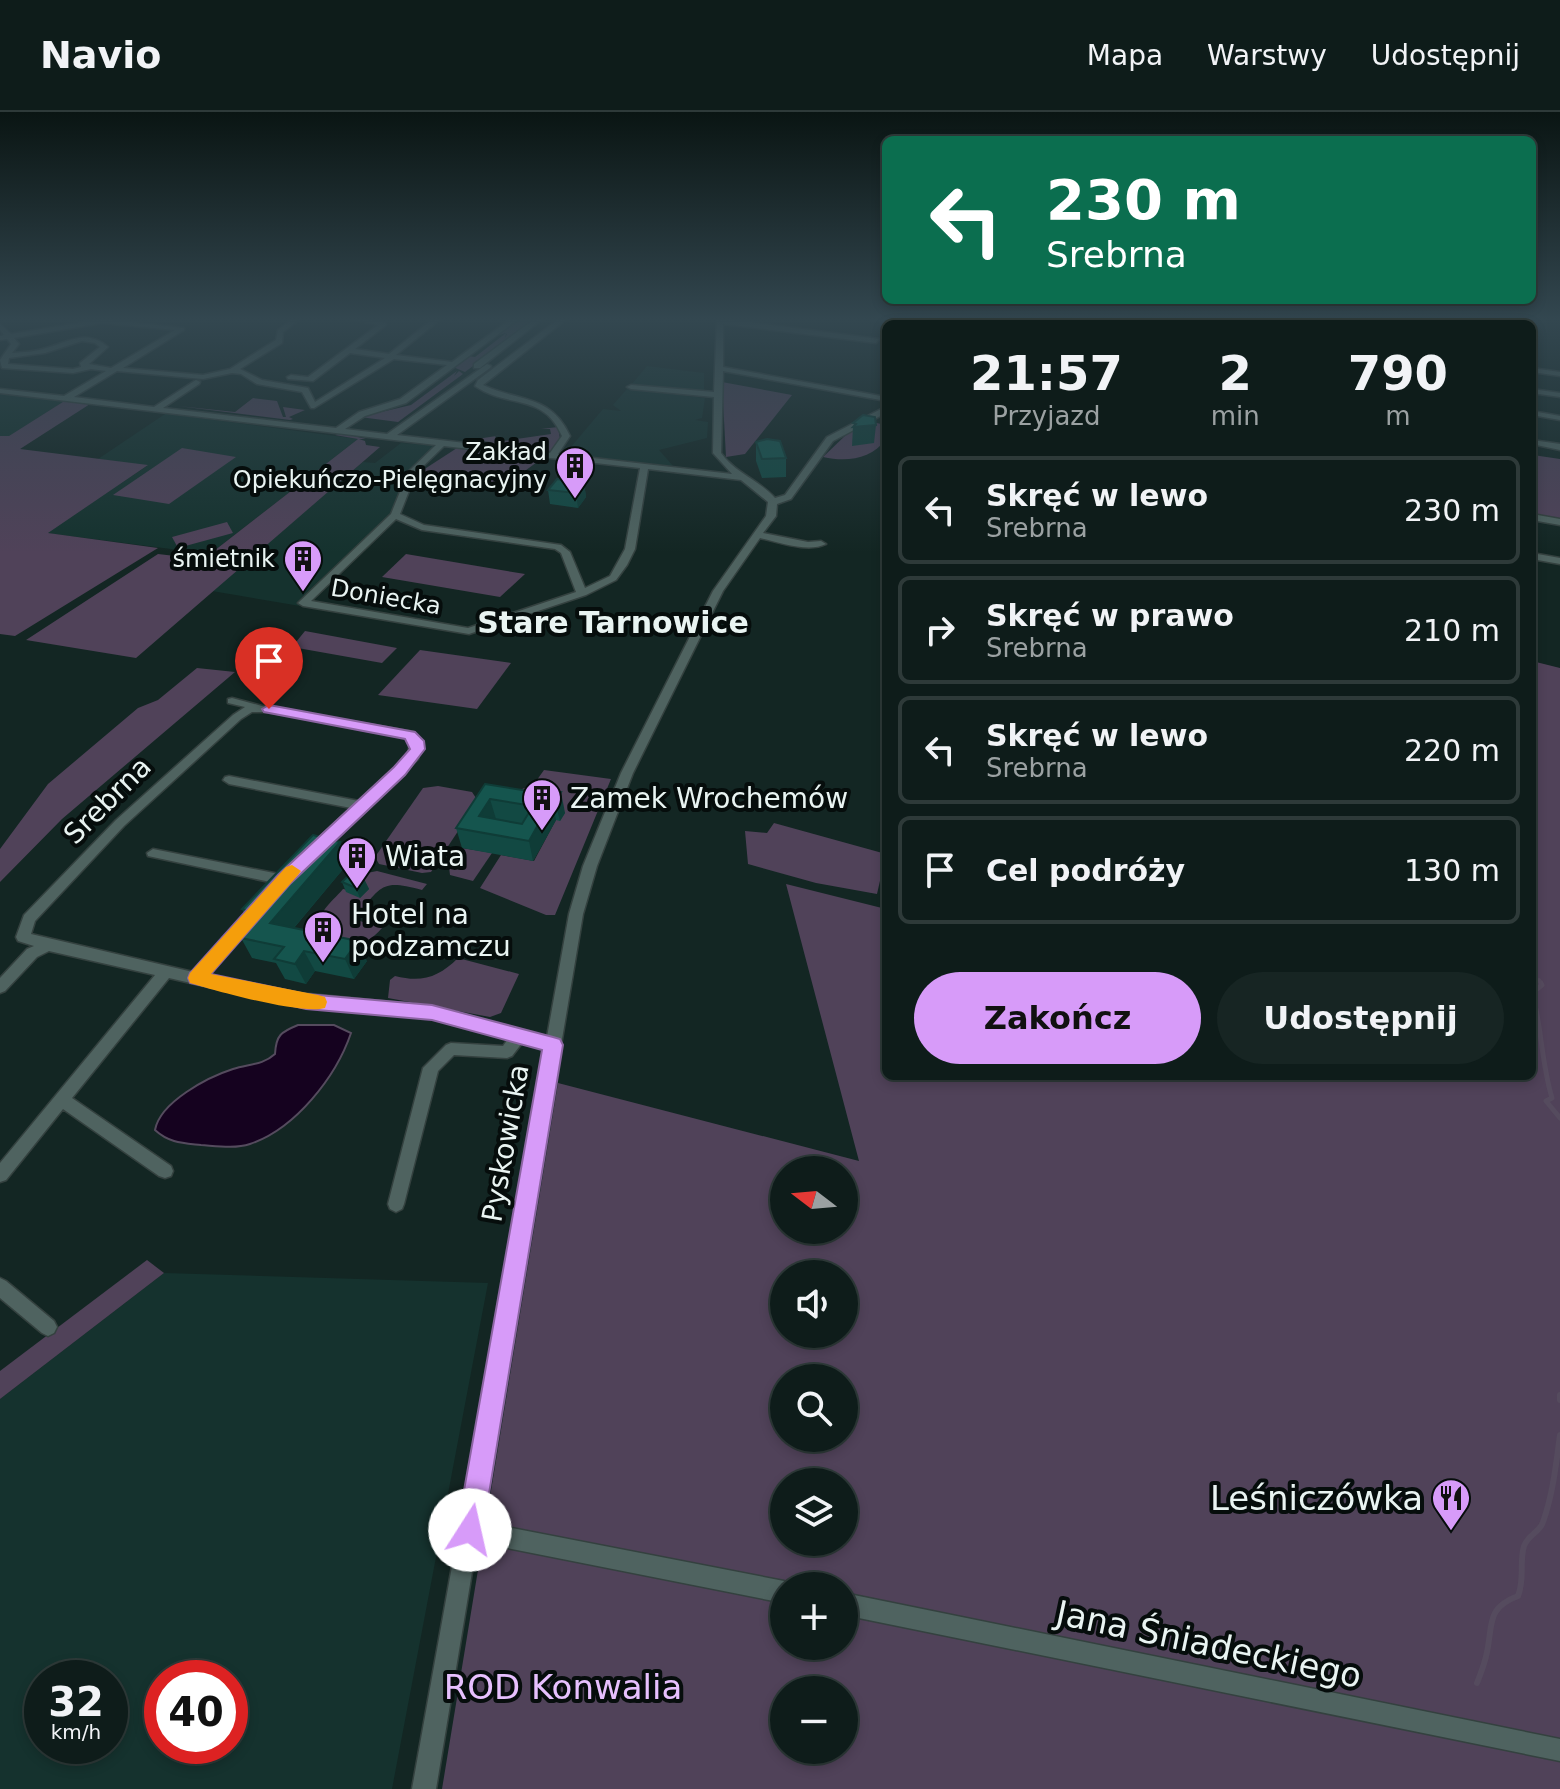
<!DOCTYPE html>
<html lang="pl">
<head>
<meta charset="utf-8">
<style>
  :root { --surface:#0e1c1a; --page:#172523; --text:#f1f3f6; --muted:#9ba1a2; --line:#2e3a39; --accent:#d79bf9 }
  body { margin:0; font-family:"DejaVu Sans",sans-serif; background:var(--page); color:var(--text); height:100vh; display:flex; flex-direction:column; font-size:30px; white-space:nowrap }
  * { box-sizing:border-box; margin:0 }
  p { font-size:26px; color:var(--muted) }
  .icon { flex:none; width:44px; height:44px; fill:none; stroke:currentColor; stroke-width:2; stroke-linecap:round; stroke-linejoin:round }
  .map { position:relative; flex:1; overflow:hidden }
  .details { position:absolute; left:882px; top:208px; width:654px; height:760px; display:flex; flex-direction:column; background:var(--surface); border-radius:12px; box-shadow:0 4px 12px #0003,0 0 0 2px var(--line) }
  .details>* { flex:none }
  .hud { position:absolute; left:882px; top:24px; width:654px; height:168px; border-radius:12px; box-shadow:0 4px 12px #0003,0 0 0 2px var(--line); background:#0b6e4f; color:#fff; overflow:hidden }
  .needle { width:52px; rotate:286deg }
  .buttons { position:absolute; left:770px; top:1044px; display:grid; gap:16px }
  .buttons a { display:grid; place-items:center; width:88px; height:88px; border-radius:50%; background:var(--surface); box-shadow:0 4px 12px #0003,0 0 0 2px var(--line); font-size:40px }
  .speed { position:absolute; left:24px; top:1548px; display:flex; gap:16px; font-size:40px; font-weight:700; text-align:center }
  .speed>* { display:grid; place-content:center; width:104px; height:104px; border-radius:50%; background:var(--surface); box-shadow:0 4px 12px #0003,0 0 0 2px var(--line); line-height:1 }
  .speed small { font-size:20px; font-weight:400 }
  .speed .limit { border:12px solid #d22; background:#fff; color:#111 }
  .pin { position:absolute; display:grid; place-items:center; width:68px; height:68px; color:#fff; margin:-82px -34px; border-radius:50% 50% 50% 0; rotate:-45deg; box-shadow:0 0 8px #0007 }
  .pin .icon { rotate:45deg }
  .me { position:absolute; width:88px; margin:-44px; rotate:10deg; stroke-linejoin:round; filter:drop-shadow(0 0 6px #0008) }
  .turn { display:flex; align-items:center; gap:28px; height:168px; padding:0 32px; font-size:36px }
  .turn .icon { width:104px; height:104px; stroke-width:2.5 }
  .turn b { display:block; font-size:56px; line-height:68px }
  .eta { display:flex; justify-content:space-evenly; align-items:center; height:136px; text-align:center }
  .eta b { font-size:48px; font-weight:800; line-height:56px }
  .action { display:flex; gap:16px; margin-top:auto; padding:16px 32px }
  .action a { flex:1; height:92px; border-radius:48px; background:var(--accent); color:#111; font-size:32px; font-weight:800; line-height:92px; text-align:center }
  .action a+a { background:var(--page); color:var(--text) }
  ul { padding:0; list-style:none }
  li { display:flex; align-items:center; gap:24px; height:108px; margin:0 16px 12px; padding:0 16px; border:4px solid var(--line); border-radius:12px }
  li div { flex:1 }
  li b { display:block; font-size:30px }
  li em { font-style:normal }
  header { display:flex; align-items:center; gap:48px; box-sizing:border-box; height:112px; padding:0 40px; background:var(--surface); border-bottom:2px solid var(--line) }
  header strong { font-size:38px }
  nav { display:flex; gap:44px; margin-inline-start:auto; font-size:28px }
  .map>svg:first-child { display:block }
</style>
</head>
<body>
<header>
<strong>Navio</strong>
<nav><a>Mapa</a><a>Warstwy</a><a>Udostępnij</a></nav>
</header>
<div class="map">
<svg width="1560" height="1677" viewBox="0 0 1560 1677">
  <rect width="100%" height="100%" fill="#132623"/>
  <g fill="#15322e" fill-rule="evenodd">
    <path d="M647,254L704,261V278L701,281L631,273Z"/>
    <path d="M627,277L705,286L702,306L695,308L708,310L707,326L659,338L673,354L565,342L603,297L621,299L613,293Z"/>
    <path d="M0,282L66,288L8,325L0,324Z"/>
    <path d="M168,300L169,302L358,327L210,442L46,421L147,354L98,347Z"/>
    <path d="M401,331L439,334L415,357L397,398L300,494L212,479L363,350L375,351Z"/>
    <path d="M164,1161L488,1171L392,1677H0V1287ZM42,1566H110V1634H42ZM162,1566H230V1634H162Z"/>
  </g>
  <g fill="#504259" fill-rule="evenodd">
    <path d="M520,206H537L465,260L453,255L468,244L475,245L506,221L505,226L507,222L505,221L494,225Z"/>
    <path d="M457,259L454,264L459,259L463,262L398,310L360,305L411,293Z"/>
    <path d="M722,270L792,283L745,342L726,345Z"/>
    <path d="M253,286L277,289L283,305H286L283,295L305,298L289,305L293,307L290,308L178,294L235,300Z"/>
    <path d="M66,288L90,292L20,337L148,353L48,421L158,436L15,524L0,522V324H9Z"/>
    <path d="M872,310L886,313V327C871,348 846,350 823,345L848,321Z"/>
    <path d="M558,315L560,327L551,339L493,332L550,340L494,334L491,330L470,328L503,323L495,324L497,330L551,322L550,317H541Z"/>
    <path d="M341,321L366,327H359L365,329L366,333L380,335L136,546L26,528L158,442L201,447L210,442L358,327L335,323Z"/>
    <path d="M182,336L236,345L169,392L113,383Z"/>
    <path d="M457,336L541,347L506,373L420,360Z"/>
    <path d="M1533,343L1560,347V409L1532,404Z"/>
    <path d="M227,410L233,421L178,436L172,425Z"/>
    <path d="M406,442L525,462L500,485L382,465Z"/>
    <path d="M305,519L397,536L382,551L292,535Z"/>
    <path d="M420,538L511,551L477,597L378,583Z"/>
    <path d="M1532,549L1560,556V1677H442L558,971L859,1049L786,772L886,797V964H1532ZM784,1058H844V1118H784ZM784,1162H844V1222H784ZM784,1266H844V1326H784ZM784,1370H844V1430H784ZM784,1474H844V1534H784ZM784,1578H844V1638H784Z"/>
    <path d="M197,556L235,560L62,707L0,770V737L48,672L138,596L158,588Z"/>
    <path d="M544,658L611,667L555,803H546L480,776L501,743L534,749L556,708L491,690L534,672Z"/>
    <path d="M438,674L472,680L478,689L431,760L422,761L379,752L375,745L423,676Z"/>
    <path d="M774,711L886,742L877,782L816,771L748,752L745,719L767,721Z"/>
    <path d="M462,736L492,741L473,769L450,763L449,755Z"/>
    <path d="M377,759L427,772L422,778C383,768 383,772 358,802L360,809L382,816C361,840 350,830 321,824C311,805 331,791 343,777L348,778L367,761Z"/>
    <path d="M458,846L519,862L501,901L490,905L388,886L390,868L395,864C422,871 439,865 458,846Z"/>
    <path d="M147,1148L164,1161L0,1287V1259Z"/>
  </g>
  <path fill="#15021f" stroke="#554b5e" stroke-width="2" d="M298,913H334L351,921C336,965 295,1017 250,1032C235,1037 216,1034 201,1033C183,1031 169,1031 155,1018C160,990 208,965 233,957C249,952 263,953 275,942C276,923 281,920 298,913Z"/>
  <g fill="none" stroke-linecap="round" stroke-linejoin="round">
    <g stroke="#554b5e" stroke-width="4">
      <path d="M1534,857L1535,864"/>
      <path d="M1539,868L1542,873"/>
    </g>
    <g stroke="#554b5e" stroke-width="5">
      <path d="M1532,881L1542,873L1541,871"/>
      <path d="M1532,896L1536,897C1542,928 1543,956 1552,986L1546,989L1560,1006"/>
    </g>
    <g stroke="#554b5e" stroke-width="6">
      <path d="M1560,1283V1288"/>
      <path d="M1477,1571C1481,1561 1485,1551 1487,1540C1493,1512 1486,1496 1518,1484C1525,1467 1519,1451 1524,1434C1528,1423 1540,1420 1543,1410C1553,1382 1556,1352 1560,1323"/>
    </g>
    <defs>
      <g id="minor">
        <path d="M293,206H301L283,220L282,231L240,257L262,268L308,276L315,290L385,246L350,241L313,269L288,267L287,265L291,263L308,265L378,213L346,206H363L386,211V213L355,237L389,242L434,206H442L396,243L452,250L512,206H520L406,291L365,304L345,317L387,322L487,252L491,254L490,256L397,323L550,341L562,324C543,280 508,297 475,274L478,268L560,206H568L483,273C519,290 551,282 570,324L558,342L732,362L713,341L714,285L631,277L627,275L631,273L714,280L717,206L879,227L876,231L723,212V255L886,285V289L723,259L721,341C735,361 759,368 775,386L785,383L827,325L883,296H886V301L833,329L791,387L777,392L776,404L763,421L808,430L821,429L826,432C808,441 779,430 760,426L723,479L633,661L597,754L583,802L481,1410L784,1469L792,1474H784V1491L477,1430L436,1677H412L545,937L522,931L512,944L507,946L454,943L438,959L404,1092L402,1097L396,1100L390,1097L388,1092L423,956L446,933L451,931L503,934L508,927L432,906L278,891L169,866L72,986L171,1054L173,1059L171,1064L165,1066L159,1064L63,997L6,1068L0,1070V1051L155,863L49,839L37,845L5,879L0,881V866L27,837L34,834L18,829L16,825L24,803L116,708L233,603L245,595L228,591V587L232,586L262,594L414,620L422,629L418,647L319,741L314,742L308,738L309,735L351,696L229,672L223,668L225,665L229,664L359,689L408,643L410,630L406,626L269,600H252L241,607L124,714L35,809L31,822L193,860L253,793H263L265,796L263,799L208,864L278,879L432,894L547,925L569,802L583,754L621,661L713,479L766,404L768,390L741,368L648,357L635,437L627,453L616,468L586,483L469,522L303,494L298,491L391,402L408,360L436,333L0,281V277L64,284L106,259L91,257L73,261L2,256L0,248L11,232L7,227L0,228V224L4,223L0,218V212L11,222L102,207L184,216V218L123,256L203,263L230,257L276,228L278,218ZM102,211L175,218L111,256L89,252L108,235C87,216 68,230 46,236C35,240 24,240 12,241L19,232L14,226ZM82,229L95,231L100,235L80,251L81,255L73,257L8,252L9,246L45,241ZM394,247L447,253L400,287L359,300L336,316L163,296L199,272L200,270L196,268L154,295L74,285L117,259L203,267L232,261L241,262L257,272L302,280L311,296H314ZM444,334L640,356L625,437L610,464L585,476L570,440L561,433L424,413L400,402L416,361ZM396,407L422,418L555,437L561,441L576,480L468,516L311,489Z"/>
        <path d="M536,206H544L480,256H474V252Z"/>
        <path d="M865,206H883L909,212H893Z"/>
        <path d="M1053,206H1062L1053,212H1045Z"/>
        <path d="M1181,206L1206,210L1209,212H1192L1169,207Z"/>
        <path d="M1532,256L1560,260V264L1532,260Z"/>
        <path d="M1532,277L1560,281V285L1532,281Z"/>
        <path d="M1532,299L1560,304V308L1532,303Z"/>
        <path d="M1532,328L1560,332V338L1532,332Z"/>
        <path d="M1532,402L1560,407V413L1532,408Z"/>
        <path d="M1532,441L1560,446V452L1532,447Z"/>
        <path d="M153,737L284,763L291,768L284,773L148,744L147,741Z"/>
        <path d="M0,1166L6,1169L54,1209L57,1215L54,1221L48,1224L42,1221L0,1186Z"/>
        <path d="M844,1481L1560,1627V1649L844,1503Z"/>
      </g>
    </defs>
    <use href="#minor" stroke="#34413f" stroke-width="3"/>
    <use href="#minor" fill="#4f6360" fill-rule="evenodd"/>
  </g>
  <g fill="#124943">
    <path d="M756,330L786,346V365L762,366L756,349Z"/>
    <path d="M584,371L586,385L578,396L550,392L548,378Z"/>
    <path d="M485,672L547,682L550,679L565,701L560,709L556,708L533,749L462,736L456,716Z"/>
    <path d="M349,750L294,816L367,849L354,867L315,859L306,872L285,867L276,851L252,846L241,826L250,813L242,797Z"/>
    <path d="M364,767L369,777L360,786L346,780L342,770Z"/>
  </g>
  <g fill="#0f3c37">
    <path d="M876,313L874,331L852,334L853,315Z"/>
    <path d="M584,371L586,385L578,396L576,381Z"/>
    <path d="M561,680L565,701L560,709L555,689Z"/>
    <path d="M490,687L496,707L479,704Z"/>
    <path d="M552,688L556,708L533,749L529,729Z"/>
    <path d="M340,730L349,750L281,831L270,811Z"/>
    <path d="M364,767L369,777L360,786L356,776Z"/>
    <path d="M358,829L367,849L354,867L345,847Z"/>
    <path d="M304,839L315,859L306,872L295,852Z"/>
  </g>
  <g fill="#15554e" stroke="#0f3c37" stroke-width="2" fill-rule="evenodd">
    <path d="M863,303L875,305L876,313L853,315L856,312L853,311Z"/>
    <path d="M767,327L780,329L786,346L762,347L756,330Z"/>
    <path d="M557,367L584,371L576,381L548,378Z"/>
    <path d="M485,672L547,682L550,679L561,680L555,689L552,688L529,729L456,716ZM490,687L533,694L522,712L479,704Z"/>
    <path d="M313,723L340,730L270,811L358,829L345,847L304,839L295,852L274,847L284,835L241,826L259,802L242,797Z"/>
    <path d="M349,763L364,767L356,776L342,770Z"/>
  </g>
  <linearGradient id="sky" x2="0" y2="1"><stop stop-color="#0a1513"/><stop offset="0.47" stop-color="#334750"/><stop offset="1" stop-color="#334750" stop-opacity="0"/></linearGradient>
  <rect width="1560" height="441" fill="url(#sky)"/>
  <path fill="#d79bf9" stroke="#8c65a2" stroke-width="2" d="M269,593L415,620L424,629L425,637L405,663L290,772L211,862L306,882L432,893L553,925L560,927L563,933L483,1418L479,1428L470,1432L461,1428L457,1418L542,938L432,908L306,897L190,871L188,866L190,861L278,763L394,655L410,637L405,627L264,600L262,597Z"/>
  <path fill="#f59e0b" d="M292,753L301,759L298,763L211,862L318,883L325,885L327,890L325,896C302,903 216,879 190,871L188,866L190,861L286,755Z"/>
  <defs>
    <symbol id="building-pin" viewBox="-11 -11 22 30"><path d="M0 17L-7.5 6A9.5 9.5 0 1 1 7.5 6Z" fill="#d79bf9" stroke="#060d0c"/><path d="M-4-6H4V6H1V3H-1V6H-4ZM-2.5-4.3h1.7v1.8h-1.7ZM.8-4.3h1.7v1.8H.8ZM-2.5-1h1.7V.8h-1.7ZM.8-1h1.7V.8H.8Z" fill="#111"/></symbol>
    <symbol id="restaurant-pin" viewBox="-11 -11 22 30"><path d="M0 17L-7.5 6A9.5 9.5 0 1 1 7.5 6Z" fill="#d79bf9" stroke="#060d0c"/><path d="M-5-6h1v4h1v-4h1v4h1v-4h1v5L-1.5 .5V6h-2V.5L-5-1ZM5-6V6H3V1.5H1.5Q1.5-4 5-6Z" fill="#111"/></symbol>
  </defs>
  <g fill-rule="evenodd">
    <use href="#building-pin" x="553" y="332" width="44" height="60"/>
    <use href="#building-pin" x="281" y="425" width="44" height="60"/>
    <use href="#building-pin" x="520" y="664" width="44" height="60"/>
    <use href="#building-pin" x="335" y="722" width="44" height="60"/>
    <use href="#building-pin" x="301" y="796" width="44" height="60"/>
    <use href="#restaurant-pin" x="1429" y="1364" width="44" height="60"/>
  </g>
  <g text-anchor="middle" stroke-width="8" stroke-linejoin="round" paint-order="stroke">
    <g font-size="24" fill="#e9f4f2" stroke="#060d0c" text-anchor="end">
      <text x="547" y="348">Zakład<tspan x="547" dy="28">Opiekuńczo-Pielęgnacyjny</tspan></text>
      <text x="275" y="455">śmietnik</text>
    </g>
    <g font-size="24" fill="#e9f4f2" stroke="#060d0c">
      <text transform="translate(386 485) rotate(10)" y="8">Doniecka</text>
    </g>
    <g font-size="28" fill="#e9f4f2" stroke="#060d0c" text-anchor="start">
      <text x="570" y="696">Zamek Wrochemów</text>
      <text x="385" y="754">Wiata</text>
      <text x="351" y="812">Hotel na<tspan x="351" dy="32">podzamczu</tspan></text>
    </g>
    <g font-size="28" fill="#e9f4f2" stroke="#060d0c">
      <text transform="translate(107 688) rotate(-45)" y="10">Srebrna</text>
      <text transform="translate(505 1031) rotate(-80)" y="10">Pyskowicka</text>
    </g>
    <g font-size="30" font-weight="bold" fill="#e9f4f2" stroke="#060d0c">
      <text x="613" y="521">Stare Tarnowice</text>
    </g>
    <g font-size="34" fill="#e9f4f2" stroke="#060d0c" text-anchor="end">
      <text x="1423" y="1398">Leśniczówka</text>
    </g>
    <g font-size="34" fill="#e9f4f2" stroke="#060d0c">
      <text transform="translate(1209 1532) rotate(12)" y="12">Jana Śniadeckiego</text>
    </g>
    <g font-size="34" fill="#e7c0fe" stroke="#060d0c">
      <text x="563" y="1587">ROD Konwalia</text>
    </g>
  </g>
</svg>
<div class="buttons">
<a><svg class="needle" viewBox="-14 -14 28 28"><path d="M0-13l5 13h-10z" fill="#e53935"/><path d="M0 13l5-13h-10z" fill="#9ba1a2"/></svg></a>
<a><svg class="icon" aria-label="sound" viewBox="0 0 24 24"><path d="M4 9h4l5-4v14l-5-4H4zM17 9q2 3 0 6"/></svg></a>
<a><svg class="icon" aria-label="search" viewBox="0 0 24 24"><circle cx="10" cy="10" r="6"/><path d="M15 15l6 6"/></svg></a>
<a><svg class="icon" aria-label="layers" viewBox="0 0 24 24"><path d="M12 4l9 5-9 5-9-5zM3 14l9 5 9-5"/></svg></a>
<a>+</a>
<a>−</a>
</div>
<div class="speed"><div>32<small>km/h</small></div><div class="limit">40</div></div>
<div class="pin" style="left:269px;top:597px;background:#d93025"><svg class="icon" aria-label="arrive" viewBox="0 0 24 24"><path d="M6 21V4h12l-3 4 3 4H6"/></svg></div>
<svg class="me" style="left:470px;top:1418px" viewBox="-20 -20 40 40"><circle r="19" fill="#fff"/><path d="M0-13L10 11 0 6-10 11z" fill="#d79bf9"/></svg>
<div class="hud">
<div class="turn"><svg class="icon" aria-label="left" viewBox="0 0 24 24"><path d="M17 20v-9H6M10 6l-5 5 5 5"/></svg><div><b>230 m</b>Srebrna</div></div>
</div>
<section class="details">
<div class="eta">
<div><b>21:57</b><p>Przyjazd</p></div>
<div><b>2</b><p>min</p></div>
<div><b>790</b><p>m</p></div>
</div>
<ul>
<li><svg class="icon" aria-label="left" viewBox="0 0 24 24"><path d="M17 20v-9H6M10 6l-5 5 5 5"/></svg><div><b>Skręć w lewo</b><p>Srebrna</p></div><em>230 m</em></li>
<li><svg class="icon" aria-label="right" viewBox="0 0 24 24"><path d="M7 20v-9h11M14 6l5 5-5 5"/></svg><div><b>Skręć w prawo</b><p>Srebrna</p></div><em>210 m</em></li>
<li><svg class="icon" aria-label="left" viewBox="0 0 24 24"><path d="M17 20v-9H6M10 6l-5 5 5 5"/></svg><div><b>Skręć w lewo</b><p>Srebrna</p></div><em>220 m</em></li>
<li><svg class="icon" aria-label="arrive" viewBox="0 0 24 24"><path d="M6 21V4h12l-3 4 3 4H6"/></svg><div><b>Cel podróży</b></div><em>130 m</em></li>
</ul>
<div class="action"><a>Zakończ</a><a>Udostępnij</a></div>
</section>
</div>
</body>
</html>
